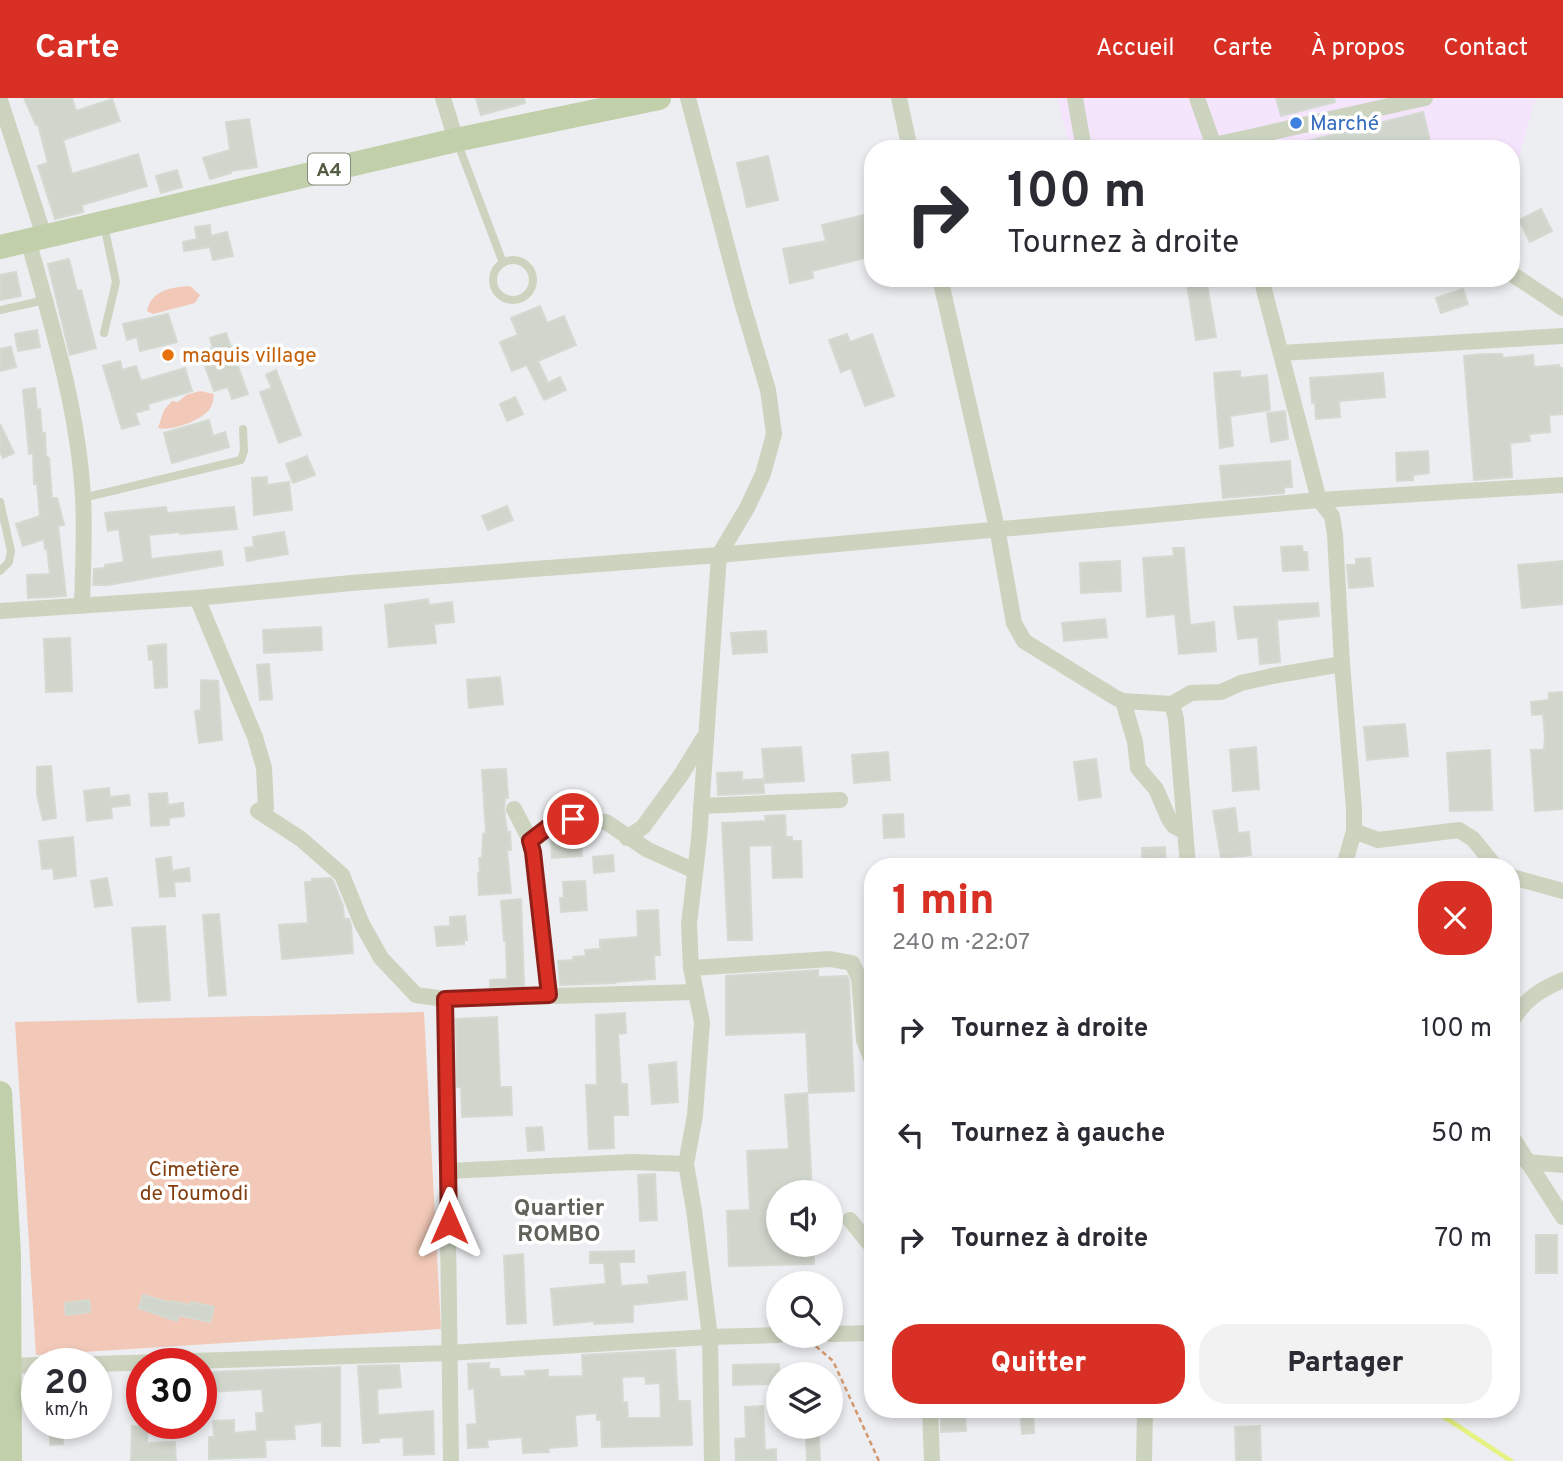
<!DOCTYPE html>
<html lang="fr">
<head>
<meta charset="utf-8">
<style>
  :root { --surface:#fff; --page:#f2f2f3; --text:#2b2b33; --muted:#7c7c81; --accent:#d93025 }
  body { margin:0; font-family:Overpass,sans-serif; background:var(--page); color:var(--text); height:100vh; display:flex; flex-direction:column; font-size:26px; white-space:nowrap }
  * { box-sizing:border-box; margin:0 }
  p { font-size:23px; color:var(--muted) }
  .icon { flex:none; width:38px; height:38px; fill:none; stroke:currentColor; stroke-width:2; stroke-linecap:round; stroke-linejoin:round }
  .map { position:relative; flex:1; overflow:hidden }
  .side { position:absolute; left:864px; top:760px; width:656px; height:560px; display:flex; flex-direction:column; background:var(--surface); border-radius:28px; box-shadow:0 4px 10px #0003 }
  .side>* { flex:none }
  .guide { position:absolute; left:864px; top:42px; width:656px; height:147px; border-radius:28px; box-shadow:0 4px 10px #0003; background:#fff; color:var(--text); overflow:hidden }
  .controls { position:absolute; left:766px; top:1082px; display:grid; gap:14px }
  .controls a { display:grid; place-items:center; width:77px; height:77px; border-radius:50%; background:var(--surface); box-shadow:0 4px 10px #0003; font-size:35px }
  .speed { position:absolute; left:21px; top:1250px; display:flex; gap:14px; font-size:35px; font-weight:700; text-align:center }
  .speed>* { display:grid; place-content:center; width:91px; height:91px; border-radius:50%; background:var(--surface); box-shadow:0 4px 10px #0003; line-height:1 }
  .speed small { font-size:18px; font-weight:400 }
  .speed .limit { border:10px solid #d22; background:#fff; color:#111 }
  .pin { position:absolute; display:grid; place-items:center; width:60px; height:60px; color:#fff; margin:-30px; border:4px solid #fff; border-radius:50%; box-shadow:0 2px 7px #0007 }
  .me { position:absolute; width:77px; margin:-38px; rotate:0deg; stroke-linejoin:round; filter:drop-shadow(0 0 5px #0008) }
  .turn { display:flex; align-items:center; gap:24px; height:147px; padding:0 28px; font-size:32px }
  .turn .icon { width:91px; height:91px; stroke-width:2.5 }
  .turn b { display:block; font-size:49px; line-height:60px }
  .round { display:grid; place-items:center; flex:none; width:74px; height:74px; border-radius:28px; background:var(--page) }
  .summary { display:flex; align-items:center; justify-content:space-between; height:119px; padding:0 28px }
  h1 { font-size:42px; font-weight:800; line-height:52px; color:var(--accent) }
  .action { display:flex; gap:14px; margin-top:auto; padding:14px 28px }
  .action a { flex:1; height:80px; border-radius:28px; background:var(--accent); color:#fff; font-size:28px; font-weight:800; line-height:80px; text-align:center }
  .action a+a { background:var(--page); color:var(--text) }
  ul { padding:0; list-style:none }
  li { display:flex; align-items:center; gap:21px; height:105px; padding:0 28px }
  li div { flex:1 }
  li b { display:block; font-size:26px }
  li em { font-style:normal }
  header { display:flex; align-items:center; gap:42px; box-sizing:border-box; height:98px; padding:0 35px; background:var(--accent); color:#fff }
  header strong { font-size:33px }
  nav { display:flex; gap:38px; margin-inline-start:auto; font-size:24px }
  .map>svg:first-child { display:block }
</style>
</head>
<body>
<header>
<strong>Carte</strong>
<nav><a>Accueil</a><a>Carte</a><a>À propos</a><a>Contact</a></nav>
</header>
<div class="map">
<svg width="1563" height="1363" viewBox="0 0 1563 1363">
  <rect width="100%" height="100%" fill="#edeef1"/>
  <path fill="#f4e5fd" d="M1057,0H1536L1514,76L1512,77V51H1070Z"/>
  <g fill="#f2c9b8">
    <path d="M190,188L200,197L195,205L153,216L147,213C151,192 172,189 190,188Z"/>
    <path d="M200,293L214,296C213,302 213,307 209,312C200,323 172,333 158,330L164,312L172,303L178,304L186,297Z"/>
    <path d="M424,914L441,1231L36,1257L15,924Z"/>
  </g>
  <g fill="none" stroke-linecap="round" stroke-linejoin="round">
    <path stroke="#e6f281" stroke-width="4.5" d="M1432,1311L1511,1363"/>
  </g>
  <g fill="#d0d6cc" stroke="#d4dad1" stroke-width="2" fill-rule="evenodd">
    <path d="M24,0H72L76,13L112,1L120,23L63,42L72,76L138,56L147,88L82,107L83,114L55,121L38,68L48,65L38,26L36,27Z"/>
    <path d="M476,0H524L525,5L481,17Z"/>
    <path d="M1276,0H1334L1335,4L1281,18Z"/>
    <path d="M1423,14L1432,51H1291V47Z"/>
    <path d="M249,21L257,69L231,73V75L210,81L203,60L230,52L226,24Z"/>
    <path d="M768,58L778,102L747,109L737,65Z"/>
    <path d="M177,72L182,89L161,95L156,78Z"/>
    <path d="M1541,111L1552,133L1530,144L1519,122Z"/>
    <path d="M868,116L873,136V158L812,173L813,180L790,185L783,151L826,143L822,127Z"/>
    <path d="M210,127L211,138L227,134L233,158L213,162L210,149L184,153L183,144L197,141L195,129Z"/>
    <path d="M69,161L77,193L81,192L96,250L70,257L48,166Z"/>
    <path d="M16,174L21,198L0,202V177Z"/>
    <path d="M1186,180H1206L1216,239L1196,242Z"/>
    <path d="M1463,191L1468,206L1441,215L1436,200Z"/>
    <path d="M540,208L547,225L564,218L576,247L538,263L548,285L560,279L566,292L544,302L527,267L512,273L500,244L518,237L511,220Z"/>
    <path d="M168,216L177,244L140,253L137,239L127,242L123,226Z"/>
    <path d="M37,232L40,249L18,253L15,236Z"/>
    <path d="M226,235L248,296L232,301L228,289L214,293L200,254L213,250L210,240Z"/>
    <path d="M847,236L850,244L872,236L894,298L865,308L851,270L841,274L829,242Z"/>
    <path d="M11,249L16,269L0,273V251Z"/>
    <path d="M1484,256H1502L1503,260L1533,257L1534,269L1559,267L1560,270H1563V316L1549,317L1550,334L1529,336L1530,343L1510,345L1512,379L1474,382L1464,258Z"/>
    <path d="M120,263L122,272L136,268L141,283L185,270L192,293L148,306L149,311L135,315L139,326L122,331L103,268Z"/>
    <path d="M276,272L301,337L279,345L260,294L272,290L266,277Z"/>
    <path d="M1240,273V280L1267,277L1270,312L1230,318L1233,348L1220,350L1214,275Z"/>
    <path d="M1383,275L1385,299L1339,303L1340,319L1316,321L1315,304L1312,305L1310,280Z"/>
    <path d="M35,290L37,312L40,311L42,335H45L46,358L49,360L52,400H57L64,427L58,428L66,498L28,500L27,477L50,476L47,451H45L44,441L23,448L16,426L40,418L37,386H34L33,355L29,356L23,292Z"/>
    <path d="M515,299L523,316L507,323L500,306Z"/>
    <path d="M1285,313L1288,341L1271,344L1267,315Z"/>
    <path d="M209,322L213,338L225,334L229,349L172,365L164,335Z"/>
    <path d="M0,326L14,355L3,360L0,354Z"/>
    <path d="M1428,353L1429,375L1413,377V382L1397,383L1396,355Z"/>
    <path d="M307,358L315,377L293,385L286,366Z"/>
    <path d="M1290,363L1292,389H1284V395L1223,400L1220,368Z"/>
    <path d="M267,379V387L289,384L292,412L254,417L252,380Z"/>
    <path d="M507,408L513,422L488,432L482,418Z"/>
    <path d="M166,409L167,415L234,409L237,431L180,436V434L149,437L151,461L221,453L223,467L108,487H93L94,471L105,470V467L124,464L119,431L108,433L105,415Z"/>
    <path d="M284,434L288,456L247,463L245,450L254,449L253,439Z"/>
    <path d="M1302,448L1303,454H1307L1308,472L1283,473L1281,449Z"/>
    <path d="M1173,450H1184L1190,527L1214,524L1216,553L1179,556L1175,516L1147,519L1143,460L1174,458Z"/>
    <path d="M1370,460L1373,488L1349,490L1347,467H1356V461Z"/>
    <path d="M1120,463L1121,493L1081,495L1080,465Z"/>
    <path d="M1563,463V506L1522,510L1518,467Z"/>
    <path d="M428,501L429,507L452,504L454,524L434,526L436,545L389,549L385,507Z"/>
    <path d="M1318,505L1319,518L1277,522L1280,564L1260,566L1258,539L1238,541L1234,509Z"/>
    <path d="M1105,521L1107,539L1064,543L1062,525Z"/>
    <path d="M321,529L322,552L264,555L263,532Z"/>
    <path d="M766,533L767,554L733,556L731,535Z"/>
    <path d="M70,540L72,593L46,594L44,541Z"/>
    <path d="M166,546L167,589L155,590L153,561L149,562L148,548Z"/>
    <path d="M269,566L272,601L260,602L257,567Z"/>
    <path d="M500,579L503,606L469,610L467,582Z"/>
    <path d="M201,582L218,583L222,642L199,645L195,613L201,612Z"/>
    <path d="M1563,594V711L1535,713L1531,652H1544L1545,639L1543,616L1532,617L1531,604L1549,602V595Z"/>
    <path d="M1405,626L1408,658L1367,662L1364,629Z"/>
    <path d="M801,649L804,683L765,685L762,651Z"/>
    <path d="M1256,649L1259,691L1233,693L1230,652Z"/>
    <path d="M1490,652L1492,712L1450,713L1447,655Z"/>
    <path d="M888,654L890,682L854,685L852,657Z"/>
    <path d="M1096,661L1101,699L1079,702L1074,664Z"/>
    <path d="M51,668L56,720L43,722L37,697V669Z"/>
    <path d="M506,671L508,700H505L504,711L507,734H510L511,752H507L511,795L479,797L478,775H480L479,760H482L483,736L486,735L482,672Z"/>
    <path d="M742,674V682L763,681L764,695L718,697L717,675Z"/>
    <path d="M109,690L110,699L129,697L130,707L111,709L112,720L87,723L84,693Z"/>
    <path d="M167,695L168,707L183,705L184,718L169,720V727L151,728L149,696Z"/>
    <path d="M1235,710L1238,735L1249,734L1251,757L1221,760L1213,713Z"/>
    <path d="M903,716L904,739L884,740L883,717Z"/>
    <path d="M785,717L786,739H792V743H801L802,779L773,780L772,747L749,748L752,842H728L722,725L766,723L765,718Z"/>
    <path d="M580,734L582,758L552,760L551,740L557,735Z"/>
    <path d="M73,739L76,778L54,781L53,770L42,771L39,743Z"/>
    <path d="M1165,749L1166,768H1142V750Z"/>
    <path d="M613,757L614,773L594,775L593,759Z"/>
    <path d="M171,759L172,773L189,770L190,783L174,784L175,798L160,799L156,761Z"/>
    <path d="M107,780L112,807L95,809L91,783Z"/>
    <path d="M330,780L333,783L343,808L344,821H349L351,827L353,855L282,861L279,827L308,825L305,784H312V781Z"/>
    <path d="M585,783L587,812L561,814L560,800H564L563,784Z"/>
    <path d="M521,801L524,888L490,889V882L507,881L506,843H504L501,803Z"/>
    <path d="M658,812L660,857H654L655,881L615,884V885L560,887L558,863L574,862L573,859L586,858L585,852L600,851V842L638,839L637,813Z"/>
    <path d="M219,816L226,897L209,898L203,817Z"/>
    <path d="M465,818L467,842H464V846L437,848L435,829L450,828V819Z"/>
    <path d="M165,828L170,902L138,904L132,830Z"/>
    <path d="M818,872V879L847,878L849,883L854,993L809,995L806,934L726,937V878Z"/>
    <path d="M625,915L626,935L618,936L621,986H627L628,1017H613L614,1050L589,1051L586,987H597L596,917Z"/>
    <path d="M497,919L500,989H511L512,1017L462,1019L461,989H457L456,921Z"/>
    <path d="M676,964L678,1004L652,1006L649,967Z"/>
    <path d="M807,995L812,1094H779V1146H814V1166L729,1168L727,1113L750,1112L747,1053L789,1051L785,997Z"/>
    <path d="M542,1029L544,1052L528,1053L526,1030Z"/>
    <path d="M655,1076L657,1122L640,1123L638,1077Z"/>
    <rect x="1536" y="1137" width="21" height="38"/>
    <path d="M634,1153V1164H619L621,1188L649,1186L648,1178L685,1174L687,1201L633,1207V1224L594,1226V1223L554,1227L551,1191L606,1186L604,1165H590V1154Z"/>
    <path d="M523,1156L526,1225L507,1226L504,1158Z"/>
    <path d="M143,1197L171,1205V1203L190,1207L191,1204L214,1209L210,1224L179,1217L177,1223L139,1210Z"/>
    <path d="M89,1202L90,1214L66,1217L65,1205Z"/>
    <path d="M675,1252L678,1303H690L692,1347L602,1349L601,1322H597V1315L575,1317L577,1348L548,1350L549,1354L523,1355L522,1339L487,1342L488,1349L468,1350L467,1327L477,1326L474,1290L469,1291L468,1266L489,1265V1271H499L500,1279L526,1278L525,1273L548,1272V1279L583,1278L582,1257ZM645,1278L646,1286L660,1285L661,1320H628L627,1304L623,1305L622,1279Z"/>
    <path d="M779,1266V1286L733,1287V1267Z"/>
    <path d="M399,1267L401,1289L377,1291L378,1317L433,1313L434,1356L404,1357L403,1339L379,1340V1344L363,1345L358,1268Z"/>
    <path d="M340,1269V1348H322V1324L294,1327L295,1341L265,1342L266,1359L209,1361V1339H214L213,1323L234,1322V1335L257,1333L256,1315H264L262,1291L212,1294L211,1274Z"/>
    <path d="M763,1308L765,1352L776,1351V1363H736L735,1341L746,1340L745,1309Z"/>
    <path d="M1020,1311H1033L1034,1335L1022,1336Z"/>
    <path d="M965,1317L966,1333L941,1334V1318Z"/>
    <path d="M50,1325H62L63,1346L50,1347Z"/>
    <path d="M132,1328L148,1329L147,1345L175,1344L176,1363H131Z"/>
    <path d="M1260,1328L1261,1363H1236L1235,1329Z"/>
    <path d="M819,1338L820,1363H807L806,1339Z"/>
  </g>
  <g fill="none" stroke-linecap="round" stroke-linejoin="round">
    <path stroke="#d3976d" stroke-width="2.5" stroke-dasharray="5 3.5" stroke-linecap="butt" d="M803,1237L833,1263L879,1363"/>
    <g stroke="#ccd4c0" stroke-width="8">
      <path d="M458,46L503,165"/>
      <path d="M104,127L116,184L104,235"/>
      <circle cx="513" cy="182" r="20"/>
      <path d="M0,212L45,202"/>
      <path d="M83,400L241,362L244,353L243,331"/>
      <path d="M0,404L11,453L9,464L0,473"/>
    </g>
    <g stroke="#ccd4c0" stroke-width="16">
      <path d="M443,0L456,42"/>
      <path d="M688,0L741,201L768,292L774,336L763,376L747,410L719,457L699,741L689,826L691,870L702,924L695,1017L686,1066L694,1112L710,1239L712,1363"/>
      <path d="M899,0L910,51"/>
      <path d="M1075,0L1084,51"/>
      <path d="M1197,0L1215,51"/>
      <path d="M0,2L44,138"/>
      <path d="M1214,47L1425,0"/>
      <path d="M28,142C52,227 78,311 83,399C85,435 83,471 82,507"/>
      <path d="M1512,176L1563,210"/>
      <path d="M940,180L997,430L1014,525L1024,543L1116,600L1123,603L1172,606L1191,595L1221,594L1241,585L1272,578L1342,566"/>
      <path d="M1261,180L1319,402L1332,418L1335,437L1342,566L1354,711V733L1344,768"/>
      <path d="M1281,255L1563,238"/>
      <path d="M197,500L255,639L264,670L266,709L258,713L301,741L342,777L362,826L381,860L416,897L445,901L696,894"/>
      <path d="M0,513L197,500L351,485L719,457L1319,402L1563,387"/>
      <path d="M1123,603L1135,644L1138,670L1156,691L1169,721L1174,728L1184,733"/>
      <path d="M1172,606L1176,621L1188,768"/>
      <path d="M701,708L840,702"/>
      <path d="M514,711L527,736L533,754L549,897"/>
      <path d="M1354,733L1378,742L1459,732L1473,741L1495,768"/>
      <path d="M627,740L643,729L681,677L703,641"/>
      <path d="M530,743L556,723L573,721L606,724L648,752L695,773"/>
      <path d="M1512,779L1563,793"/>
      <path d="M691,870L830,861L852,865L859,880L864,942L873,965"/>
      <path d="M445,901L451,1363"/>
      <path d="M1512,923C1524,902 1541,891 1563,882"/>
      <path d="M1512,1039L1563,1119"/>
      <path d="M1527,1064L1563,1067"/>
      <path d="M449,1073L632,1064L686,1066"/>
      <path d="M850,1122L873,1150"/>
      <path d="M831,1236L873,1235"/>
      <path d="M96,1266L448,1255L710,1239L779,1237"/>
      <path d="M11,1268L37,1267"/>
      <path d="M930,1311L932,1363"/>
      <path d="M1144,1363L1145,1311"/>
    </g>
    <g stroke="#c1cfab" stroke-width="24">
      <path d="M0,149L456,42L659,0"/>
      <path d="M0,995L9,1157L10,1363"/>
    </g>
  </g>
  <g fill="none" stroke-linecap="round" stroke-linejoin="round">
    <defs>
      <path id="route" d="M449,1125L445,901L549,897L533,754L530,743L556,723L573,721"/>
    </defs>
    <use href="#route" stroke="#8d1f18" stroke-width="18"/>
    <use href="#route" stroke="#d93025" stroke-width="12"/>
  </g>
  <circle fill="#3f7fe0" stroke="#fff" stroke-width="2.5" cx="1296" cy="25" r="7"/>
  <circle fill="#e8710a" stroke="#fff" stroke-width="2.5" cx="168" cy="257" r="7"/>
  <g text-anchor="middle" stroke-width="7" stroke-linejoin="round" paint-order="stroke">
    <rect fill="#fff" stroke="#878d7c" stroke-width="2" x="308" y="55.5" width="42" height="31" rx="5"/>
    <g font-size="19" font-weight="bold" fill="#535c44">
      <text x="329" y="78">A4</text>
    </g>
    <g font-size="21" fill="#366cbe" stroke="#fff" text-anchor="start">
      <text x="1310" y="32">Marché</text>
    </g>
    <g font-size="21" fill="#c56008" stroke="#fff" text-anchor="start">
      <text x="182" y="264">maquis village</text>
    </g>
    <g font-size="21" fill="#833e10" stroke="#fff">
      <text x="194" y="1078">Cimetière<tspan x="194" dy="24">de Toumodi</tspan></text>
    </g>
    <g font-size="23" font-weight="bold" fill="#5f635a" stroke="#fff">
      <text x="559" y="1117">Quartier<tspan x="559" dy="26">ROMBO</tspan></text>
    </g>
  </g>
</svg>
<div class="controls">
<a><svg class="icon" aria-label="sound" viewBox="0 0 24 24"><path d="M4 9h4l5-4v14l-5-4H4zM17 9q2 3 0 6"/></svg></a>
<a><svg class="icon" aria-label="search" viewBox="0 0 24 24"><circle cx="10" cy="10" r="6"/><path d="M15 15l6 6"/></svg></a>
<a><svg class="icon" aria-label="layers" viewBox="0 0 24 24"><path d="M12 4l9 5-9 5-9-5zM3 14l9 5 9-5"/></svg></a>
</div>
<div class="speed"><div>20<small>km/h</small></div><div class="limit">30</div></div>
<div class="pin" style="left:573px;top:721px;background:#d93025"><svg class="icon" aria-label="arrive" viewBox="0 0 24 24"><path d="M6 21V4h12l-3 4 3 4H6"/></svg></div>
<svg class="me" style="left:449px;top:1125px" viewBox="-20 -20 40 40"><path d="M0-17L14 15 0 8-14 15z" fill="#d93025" stroke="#fff" stroke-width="4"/></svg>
<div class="guide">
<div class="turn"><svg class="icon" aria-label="right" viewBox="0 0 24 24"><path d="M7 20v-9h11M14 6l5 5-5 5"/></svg><div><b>100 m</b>Tournez à droite</div></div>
</div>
<section class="side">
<div class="summary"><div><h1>1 min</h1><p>240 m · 22:07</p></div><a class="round" style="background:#d93025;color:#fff"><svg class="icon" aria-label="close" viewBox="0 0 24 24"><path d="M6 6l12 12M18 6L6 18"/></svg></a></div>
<ul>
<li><svg class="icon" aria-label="right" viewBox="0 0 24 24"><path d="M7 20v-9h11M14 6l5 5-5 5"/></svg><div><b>Tournez à droite</b></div><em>100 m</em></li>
<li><svg class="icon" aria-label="left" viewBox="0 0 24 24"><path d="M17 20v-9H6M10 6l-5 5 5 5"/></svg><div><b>Tournez à gauche</b></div><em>50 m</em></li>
<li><svg class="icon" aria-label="right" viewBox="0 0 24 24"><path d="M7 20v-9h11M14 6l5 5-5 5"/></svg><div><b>Tournez à droite</b></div><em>70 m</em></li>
</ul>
<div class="action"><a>Quitter</a><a>Partager</a></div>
</section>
</div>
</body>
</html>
